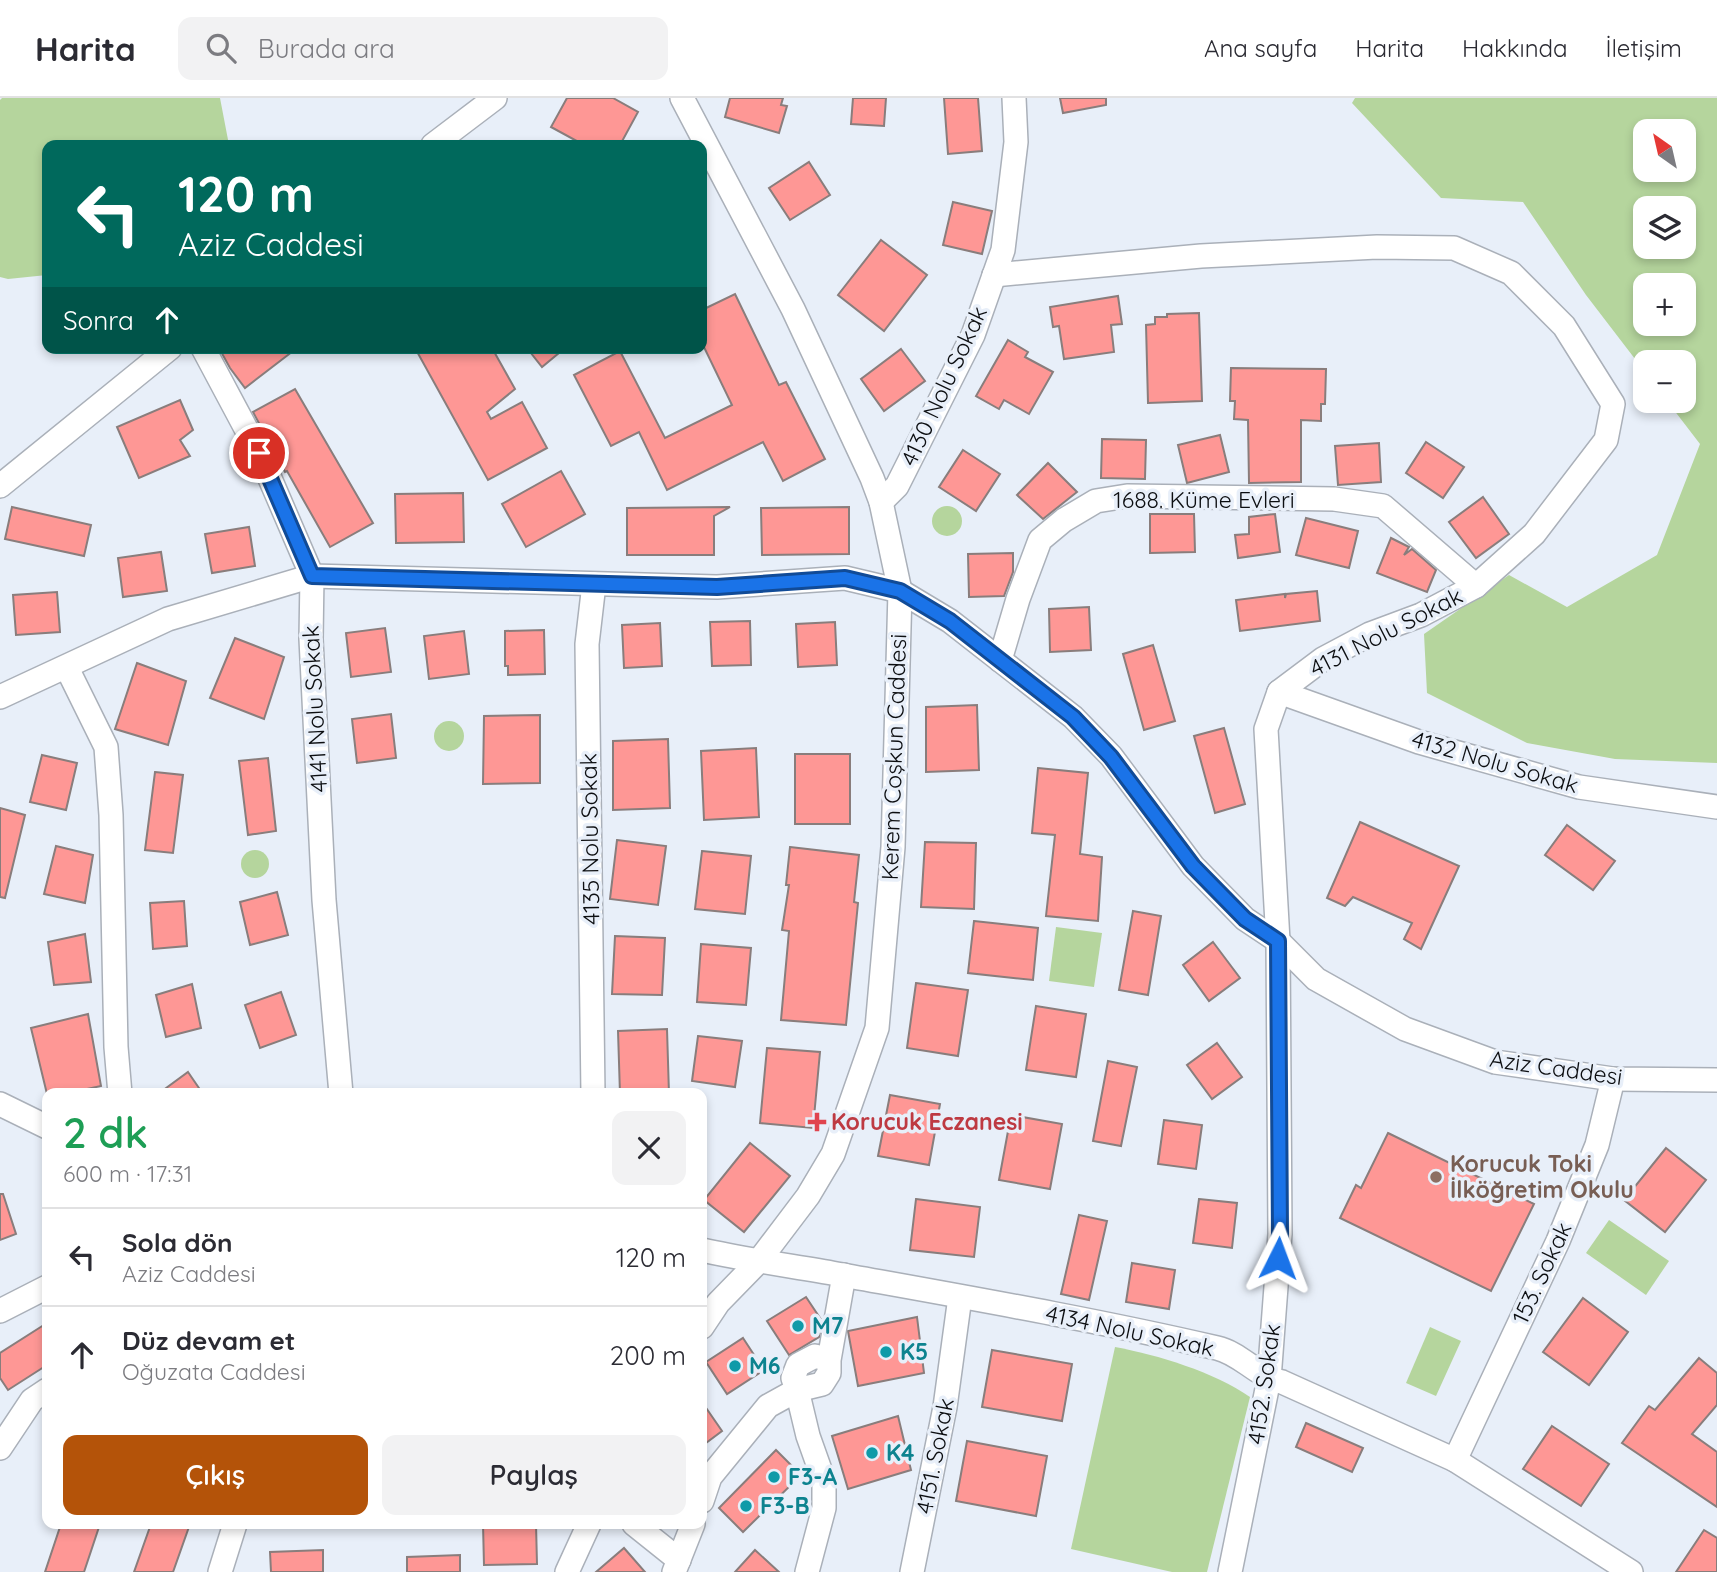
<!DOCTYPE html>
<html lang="tr">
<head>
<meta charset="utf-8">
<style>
  :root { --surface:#fff; --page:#f2f2f3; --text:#2b2b33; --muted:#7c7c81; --line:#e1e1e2; --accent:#b45309 }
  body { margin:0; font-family:Quicksand,sans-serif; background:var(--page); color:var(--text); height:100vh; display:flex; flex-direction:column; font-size:26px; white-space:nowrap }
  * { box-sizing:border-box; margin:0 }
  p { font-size:23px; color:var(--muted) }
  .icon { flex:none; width:38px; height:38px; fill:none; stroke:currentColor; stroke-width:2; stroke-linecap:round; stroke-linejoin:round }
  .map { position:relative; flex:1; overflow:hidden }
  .sheet { position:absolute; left:42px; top:990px; width:665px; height:441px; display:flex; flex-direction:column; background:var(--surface); border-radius:14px; box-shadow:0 4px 10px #0003 }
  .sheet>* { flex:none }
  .banner { position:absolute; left:42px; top:42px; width:665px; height:214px; border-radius:14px; box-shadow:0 4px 10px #0003; background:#00695c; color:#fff; overflow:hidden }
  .needle { width:46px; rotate:326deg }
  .fabs { position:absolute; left:1633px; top:21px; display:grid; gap:14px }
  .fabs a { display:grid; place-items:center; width:63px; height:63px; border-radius:14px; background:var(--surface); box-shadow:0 4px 10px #0003; font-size:35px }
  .pin { position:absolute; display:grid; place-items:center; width:60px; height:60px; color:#fff; margin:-30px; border:4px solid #fff; border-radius:50%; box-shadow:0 2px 7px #0007 }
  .me { position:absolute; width:77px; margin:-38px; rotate:3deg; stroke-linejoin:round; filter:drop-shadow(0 0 5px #0008) }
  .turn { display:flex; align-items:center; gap:24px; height:147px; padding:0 21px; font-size:32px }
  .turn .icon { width:91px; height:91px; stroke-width:2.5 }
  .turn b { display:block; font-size:49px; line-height:60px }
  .then { display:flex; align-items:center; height:66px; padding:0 21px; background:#0003; gap:14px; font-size:26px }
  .round { display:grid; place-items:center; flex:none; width:74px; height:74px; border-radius:14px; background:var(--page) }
  .overview { display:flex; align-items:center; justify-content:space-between; height:119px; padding:0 21px }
  h1 { font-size:42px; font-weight:600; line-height:52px; color:#1e9e55 }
  .action { display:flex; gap:14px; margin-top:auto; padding:14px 21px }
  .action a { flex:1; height:80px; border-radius:14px; background:var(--accent); color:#fff; font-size:28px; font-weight:600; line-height:80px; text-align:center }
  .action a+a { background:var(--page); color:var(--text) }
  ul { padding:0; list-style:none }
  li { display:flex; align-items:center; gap:21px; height:98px; padding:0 21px; border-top:2px solid var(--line) }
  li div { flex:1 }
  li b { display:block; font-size:26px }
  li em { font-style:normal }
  header { display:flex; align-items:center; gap:42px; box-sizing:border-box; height:98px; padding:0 35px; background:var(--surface); border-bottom:2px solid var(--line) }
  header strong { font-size:33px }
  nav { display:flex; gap:38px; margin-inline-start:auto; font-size:24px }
  .search { width:490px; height:63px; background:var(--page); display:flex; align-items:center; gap:18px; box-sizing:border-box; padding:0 24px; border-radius:14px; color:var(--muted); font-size:26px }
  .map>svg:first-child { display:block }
</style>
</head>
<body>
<header>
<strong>Harita</strong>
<div class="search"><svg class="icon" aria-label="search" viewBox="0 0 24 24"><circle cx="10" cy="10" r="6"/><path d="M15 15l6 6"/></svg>Burada ara</div>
<nav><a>Ana sayfa</a><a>Harita</a><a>Hakkında</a><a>İletişim</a></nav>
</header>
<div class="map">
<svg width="1717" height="1474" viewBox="0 0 1717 1474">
  <rect width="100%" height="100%" fill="#e8eff9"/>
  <g fill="#b5d59d" fill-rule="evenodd">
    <path d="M2,0H220L229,47H47V177L8,181L0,179V2Z"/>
    <path d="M1355,0H1717V665L1615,661L1527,645L1427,595L1424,536L1509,477L1567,509L1657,457L1700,346L1667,303H1684V264H1645V274L1586,197L1523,104L1441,100L1352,5ZM1645,33H1684V72H1645ZM1645,110H1684V149H1645ZM1645,187H1684V226H1645Z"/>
    <circle cx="947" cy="423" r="15"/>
    <circle cx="449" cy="638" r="15"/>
    <circle cx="255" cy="766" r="14"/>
    <path d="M1056,829L1102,835L1094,889L1049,883Z"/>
    <path d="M1609,1122L1669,1163L1646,1197L1586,1155Z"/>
    <path d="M1430,1229L1461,1243L1436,1298L1406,1285Z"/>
    <path d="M1115,1249C1158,1257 1214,1274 1250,1299L1207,1474H1172L1071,1451Z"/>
  </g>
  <g fill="#fe9795" stroke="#897d7c" stroke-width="2">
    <path d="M567,0H613L638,14L620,47H584L551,29Z"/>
    <path d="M730,0H783L781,7L787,8L779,35L725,19Z"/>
    <path d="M853,0H886L884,28L851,26Z"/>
    <path d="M944,0H978L982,53L948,56Z"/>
    <path d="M1060,0H1106V7L1063,15Z"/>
    <path d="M809,64L830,97L790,122L769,90Z"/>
    <path d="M953,104L992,113L982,156L943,147Z"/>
    <path d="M881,142L927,177L884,233L838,197Z"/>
    <path d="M735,196L779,287L786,284L825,361L783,383L763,344L667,392L639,334L611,348L574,277L620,253L665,340L732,307L702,245V212Z"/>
    <path d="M1118,198L1122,226L1111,227L1114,254L1064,261L1059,228L1053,229L1050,209Z"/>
    <path d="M1199,215L1202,303L1148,305L1146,227L1155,226V219H1167V216Z"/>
    <path d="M1008,242L1028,254L1025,259L1053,274L1029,316L1004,302L999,311L976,298Z"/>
    <path d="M219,250H297L245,290L230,270Z"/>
    <path d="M415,250H492L515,291L487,314L491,321L522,304L547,350L488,382Z"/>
    <path d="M527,250H565L542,269Z"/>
    <path d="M901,251L925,283L884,313L861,281Z"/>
    <path d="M1231,270L1326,271L1325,306H1321V323L1301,322V384L1249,385L1248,322L1234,321L1235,303H1230Z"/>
    <path d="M295,291L373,425L330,449L287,373L285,374L253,314Z"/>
    <path d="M180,302L193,332L180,342L190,358L139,380L117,329Z"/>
    <path d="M1220,337L1229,374L1187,385L1178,347Z"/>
    <path d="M1102,341L1146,342L1145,381L1101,380Z"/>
    <path d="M1426,344L1464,369L1443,400L1406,375Z"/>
    <path d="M1379,345L1381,384L1338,387L1335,348Z"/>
    <path d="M963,352L1000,376L976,413L939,389Z"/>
    <path d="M1048,365L1077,394L1043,421L1017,397Z"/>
    <path d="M561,373L585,416L526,449L502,406Z"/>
    <path d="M463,395L464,444L396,445L395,396Z"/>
    <path d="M1483,399L1509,436L1476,460L1449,424Z"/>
    <path d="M12,409L91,427L84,458L5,441Z"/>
    <path d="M730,409L714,418V457H627V410Z"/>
    <path d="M849,409V456L762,457L761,410Z"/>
    <path d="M1150,416H1194L1195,454L1150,455Z"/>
    <path d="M1275,416L1280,454L1238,460L1235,437L1249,436V419Z"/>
    <path d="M1306,420L1358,433L1349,470L1296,457Z"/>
    <path d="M249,429L255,468L212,475L205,436Z"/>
    <path d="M1391,440L1409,449L1404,457L1412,451L1436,472L1427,494L1377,475Z"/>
    <path d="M161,454L167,493L123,499L118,460Z"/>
    <path d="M1013,455V474L1004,498L969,499L968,456Z"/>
    <path d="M1317,493L1320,523L1240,533L1236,502L1285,496V500L1286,496Z"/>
    <path d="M57,494L60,534L16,537L13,497Z"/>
    <path d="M1089,509L1091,552L1050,554L1049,511Z"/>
    <path d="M750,523L751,567L712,568L710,524Z"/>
    <path d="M835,524L837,567L798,569L796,526Z"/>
    <path d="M660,525L662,568L624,570L622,527Z"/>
    <path d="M385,530L391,574L351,579L346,535Z"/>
    <path d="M544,532L545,576L508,577V568H505V533Z"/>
    <path d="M464,533L469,576L429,581L424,538Z"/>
    <path d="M235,540L284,559L264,621L210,600Z"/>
    <path d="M1153,547L1175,623L1144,632L1123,556Z"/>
    <path d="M137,565L186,583L168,647L115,631Z"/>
    <path d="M977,607L979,672L926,674V609Z"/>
    <path d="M391,616L396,660L357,665L352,621Z"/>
    <path d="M540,617V685L483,686L484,618Z"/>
    <path d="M1224,630L1245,706L1215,715L1194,638Z"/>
    <path d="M668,641L670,710L613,712V643Z"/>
    <path d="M756,650L759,719L704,722L701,653Z"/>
    <rect x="795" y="656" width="55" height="70"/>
    <path d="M42,657L77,665L66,712L30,704Z"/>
    <path d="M268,660L276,733L248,737L239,663Z"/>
    <path d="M1038,670L1088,675L1080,756L1102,759L1098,823L1046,818L1055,737L1032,735Z"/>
    <path d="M155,674L183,677L173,755L145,752Z"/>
    <path d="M0,710L25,717L5,800L0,799Z"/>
    <path d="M1360,724L1459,768L1421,851L1404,841L1412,825L1353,799L1345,808L1327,800Z"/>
    <path d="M1567,727L1615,763L1593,792L1545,757Z"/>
    <path d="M617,742L666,748L658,807L610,801Z"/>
    <path d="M925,744L976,745L974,811L921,809Z"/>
    <path d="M56,748L93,757L85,805L44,796Z"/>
    <path d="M790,749L859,757L854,804L858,805L846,927L781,922L789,833L782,832L789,787H786Z"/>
    <path d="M702,753L751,758L745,816L695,811Z"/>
    <path d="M277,794L288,837L250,847L240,804Z"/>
    <path d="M184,803L187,848L153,851L150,805Z"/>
    <path d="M1133,813L1161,818L1148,897L1119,892Z"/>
    <path d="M974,823L1038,830L1033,882L968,875Z"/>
    <path d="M85,836L91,884L54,887L48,844Z"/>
    <path d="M615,838L665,840L662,897L612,896Z"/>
    <path d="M1213,844L1240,880L1209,903L1183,867Z"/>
    <path d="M701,846L751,850L746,907L697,904Z"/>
    <path d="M916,885L968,892L958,958L907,950Z"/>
    <path d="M192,886L201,930L166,939L156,897Z"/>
    <path d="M281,894L296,937L260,950L245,907Z"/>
    <path d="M1036,908L1086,916L1076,979L1026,972Z"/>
    <path d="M88,916L101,988L64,996H47L31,930Z"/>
    <path d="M667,931L669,996H620L618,933Z"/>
    <path d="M698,938L742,943L735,989L692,983Z"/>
    <path d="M1217,945L1242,979L1212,1001L1187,967Z"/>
    <path d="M767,950L820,954L813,1030L760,1025Z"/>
    <path d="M1108,963L1137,969L1121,1048L1093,1043Z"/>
    <path d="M188,974L203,996H158Z"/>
    <path d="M890,997L940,1006L929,1067L878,1058Z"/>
    <path d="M1011,1017L1062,1026L1050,1091L999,1082Z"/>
    <path d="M1164,1022L1202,1027L1196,1071L1158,1066Z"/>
    <path d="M1388,1035L1534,1106L1491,1193L1340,1120L1356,1087L1361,1090Z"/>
    <path d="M750,1045L790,1078L744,1134L704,1102Z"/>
    <path d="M1666,1050L1706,1082L1665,1134L1624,1102Z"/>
    <path d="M0,1096H3L16,1136L0,1142Z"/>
    <path d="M916,1101L980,1109L974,1159L910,1152Z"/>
    <path d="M1199,1101L1237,1105L1232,1150L1193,1145Z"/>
    <path d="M1079,1117L1107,1123L1089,1202L1061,1196Z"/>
    <path d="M1132,1165L1175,1172L1169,1211L1126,1204Z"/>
    <path d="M806,1199L822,1223L819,1239L789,1257L767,1223Z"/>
    <path d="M1583,1200L1628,1234L1589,1287L1543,1254Z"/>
    <path d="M917,1219L924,1275L858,1288L848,1233Z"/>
    <path d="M47,1225V1267L8,1292L0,1280V1255Z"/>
    <path d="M743,1240L764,1272L727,1296L706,1264Z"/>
    <path d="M992,1252L1072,1266L1062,1323L982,1309Z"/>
    <path d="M1699,1260L1717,1275V1307L1692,1336L1717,1354V1409L1622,1345L1649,1308L1655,1312Z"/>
    <path d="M702,1304L722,1333L702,1348Z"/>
    <path d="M898,1318L911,1372L848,1391L832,1338Z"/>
    <path d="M1306,1325L1363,1350L1352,1374L1296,1349Z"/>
    <path d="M1552,1328L1609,1366L1581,1408L1523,1371Z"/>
    <path d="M967,1343L1047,1358L1036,1418L956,1403Z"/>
    <path d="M776,1352L801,1377L743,1434L719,1410Z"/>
    <path d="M61,1426H100L84,1474H45Z"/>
    <path d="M151,1426H190L173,1474H134Z"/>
    <path d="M483,1426H536L537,1466L484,1467Z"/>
    <path d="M1704,1432L1717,1440V1474H1676Z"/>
    <path d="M624,1450L645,1474H596Z"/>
    <path d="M323,1452V1474H271L270,1454Z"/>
    <path d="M755,1452L779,1474H735Z"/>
    <path d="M460,1457V1474H407V1459Z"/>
  </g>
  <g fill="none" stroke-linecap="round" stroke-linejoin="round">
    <defs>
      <g id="minor">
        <path d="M682,0L793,211L872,380L881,404L900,493L893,749L877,930L833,1056L808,1098L758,1164L718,1205L702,1229"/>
        <path d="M433,47L495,0"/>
        <path d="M994,177L1201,158L1377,149L1454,150L1511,175L1564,228L1613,306L1606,342L1534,436L1476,488L1421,517L1370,536L1323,561L1279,594L1266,631L1278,843L1280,1136L1269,1281L1230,1474"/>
        <path d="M203,250L259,355L312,478L311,541L324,802L341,996"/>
        <path d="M0,388L170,250"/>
        <path d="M881,404L897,388L973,237L1003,152L1016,44L1014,0"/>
        <path d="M1000,562L1018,501L1040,442L1064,422L1096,403L1127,398L1334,401L1383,408L1476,488"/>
        <path d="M67,570L106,649L111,717L116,949L120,996"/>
        <path d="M1279,594L1419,644L1579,689L1717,709"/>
        <path d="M0,599L168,521L312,478L717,489L845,480L900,493L950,523L1073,619L1111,658L1193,768L1245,821L1278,843L1316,881L1405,931L1495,964L1613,981L1717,982"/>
        <path d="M593,996L587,546L594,486"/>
        <path d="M0,1006L47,1029"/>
        <path d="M702,1152C747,1162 792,1168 837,1176C964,1199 1092,1221 1217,1250C1240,1255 1257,1278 1282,1284L1455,1362L1631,1474"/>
        <path d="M0,1213L47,1189"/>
        <path d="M829,1262L815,1258L798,1267L793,1280L797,1292L822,1286L829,1275V1262L844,1177"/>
        <path d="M0,1350L32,1302L47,1292"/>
        <path d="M1455,1362L1558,1143L1597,1047L1613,981"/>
        <path d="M702,1403L710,1379L768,1308L797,1292L808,1338L824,1383V1410L807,1474"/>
        <path d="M634,1426L679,1462"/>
        <path d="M220,1474L235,1426"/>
        <path d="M567,1474L589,1426"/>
        <path d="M674,1474L693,1426"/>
        <path d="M912,1474L945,1309L960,1199"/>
      </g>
    </defs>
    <use href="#minor" stroke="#aab0b9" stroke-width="26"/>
    <use href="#minor" stroke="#fff" stroke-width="23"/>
  </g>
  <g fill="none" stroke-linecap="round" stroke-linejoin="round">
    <defs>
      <path id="route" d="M259,355L312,478L717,489L845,480L900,493L950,523L1073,619L1111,659L1193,768L1245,821L1278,843L1280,1136L1278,1160"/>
    </defs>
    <use href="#route" stroke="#114b97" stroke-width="18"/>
    <use href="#route" stroke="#1a73e8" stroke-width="12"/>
  </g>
  <path fill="#e0444e" stroke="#e8eff9" stroke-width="2.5" d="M813.5 1013.5h7v7h7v7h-7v7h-7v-7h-7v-7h7z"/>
  <circle fill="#8d6e63" stroke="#e8eff9" stroke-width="2.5" cx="1436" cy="1079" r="7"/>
  <g fill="#0f9aa8" stroke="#e8eff9" stroke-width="2.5">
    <circle cx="798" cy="1228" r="7"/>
    <circle cx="886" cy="1254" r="7"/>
    <circle cx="735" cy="1268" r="7"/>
    <circle cx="872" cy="1355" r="7"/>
    <circle cx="774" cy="1379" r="7"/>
    <circle cx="746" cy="1408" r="7"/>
  </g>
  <g text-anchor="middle" stroke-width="7" stroke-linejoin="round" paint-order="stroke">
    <g font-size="23" fill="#0c0e11" stroke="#e8eff9">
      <text transform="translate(944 288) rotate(-65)" y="8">4130 Nolu Sokak</text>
      <text x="1204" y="410">1688. Küme Evleri</text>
      <text transform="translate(1386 534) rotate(-27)" y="8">4131 Nolu Sokak</text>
      <text transform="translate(315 611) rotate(-93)" y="8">4141 Nolu Sokak</text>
      <text transform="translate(894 659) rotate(-88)" y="8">Kerem Coşkun Caddesi</text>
      <text transform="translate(1495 664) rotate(16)" y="8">4132 Nolu Sokak</text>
      <text transform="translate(590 741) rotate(-91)" y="8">4135 Nolu Sokak</text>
      <text transform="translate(1556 970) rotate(8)" y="8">Aziz Caddesi</text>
      <text transform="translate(1542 1175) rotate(-65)" y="8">153. Sokak</text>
      <text transform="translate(1130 1233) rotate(12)" y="8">4134 Nolu Sokak</text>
      <text transform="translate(1264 1286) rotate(-82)" y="8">4152. Sokak</text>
      <text transform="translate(935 1358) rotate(-79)" y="8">4151. Sokak</text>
    </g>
    <g font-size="23" font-weight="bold" fill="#be3a42" stroke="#e8eff9" text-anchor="start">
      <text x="831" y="1032">Korucuk Eczanesi</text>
    </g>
    <g font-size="23" font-weight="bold" fill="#785e54" stroke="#e8eff9" text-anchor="start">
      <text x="1450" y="1074">Korucuk Toki<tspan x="1450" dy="26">İlköğretim Okulu</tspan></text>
    </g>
    <g font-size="23" font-weight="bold" fill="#0d838f" stroke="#e8eff9" text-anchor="start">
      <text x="812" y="1236">M7</text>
      <text x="900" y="1262">K5</text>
      <text x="749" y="1276">M6</text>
      <text x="886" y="1363">K4</text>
      <text x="788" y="1387">F3-A</text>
      <text x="760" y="1416">F3-B</text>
    </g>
  </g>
</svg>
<div class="fabs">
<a><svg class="needle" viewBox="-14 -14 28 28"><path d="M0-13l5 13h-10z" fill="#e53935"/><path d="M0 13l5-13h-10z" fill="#7c7c81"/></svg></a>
<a><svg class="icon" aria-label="layers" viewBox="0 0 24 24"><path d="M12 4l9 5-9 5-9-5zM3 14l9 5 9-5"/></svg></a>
<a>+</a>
<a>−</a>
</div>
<div class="pin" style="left:259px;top:355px;background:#d93025"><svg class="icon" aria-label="arrive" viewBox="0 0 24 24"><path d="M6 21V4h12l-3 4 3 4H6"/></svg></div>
<svg class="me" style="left:1278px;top:1160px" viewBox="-20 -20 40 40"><path d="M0-17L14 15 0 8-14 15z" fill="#1a73e8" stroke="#fff" stroke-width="4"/></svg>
<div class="banner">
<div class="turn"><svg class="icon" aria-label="left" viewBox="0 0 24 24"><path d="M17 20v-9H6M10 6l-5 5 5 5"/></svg><div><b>120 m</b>Aziz Caddesi</div></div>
<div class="then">Sonra<svg class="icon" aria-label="ahead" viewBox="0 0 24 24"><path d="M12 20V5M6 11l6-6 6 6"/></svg></div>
</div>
<section class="sheet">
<div class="overview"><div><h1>2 dk</h1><p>600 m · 17:31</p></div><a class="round"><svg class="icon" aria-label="close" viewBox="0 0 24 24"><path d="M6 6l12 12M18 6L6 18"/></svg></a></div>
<ul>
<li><svg class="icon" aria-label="left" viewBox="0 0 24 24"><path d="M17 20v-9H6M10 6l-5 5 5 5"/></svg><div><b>Sola dön</b><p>Aziz Caddesi</p></div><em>120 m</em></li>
<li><svg class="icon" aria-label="ahead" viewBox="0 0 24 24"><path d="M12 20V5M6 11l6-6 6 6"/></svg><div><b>Düz devam et</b><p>Oğuzata Caddesi</p></div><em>200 m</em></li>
</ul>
<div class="action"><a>Çıkış</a><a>Paylaş</a></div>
</section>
</div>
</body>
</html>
